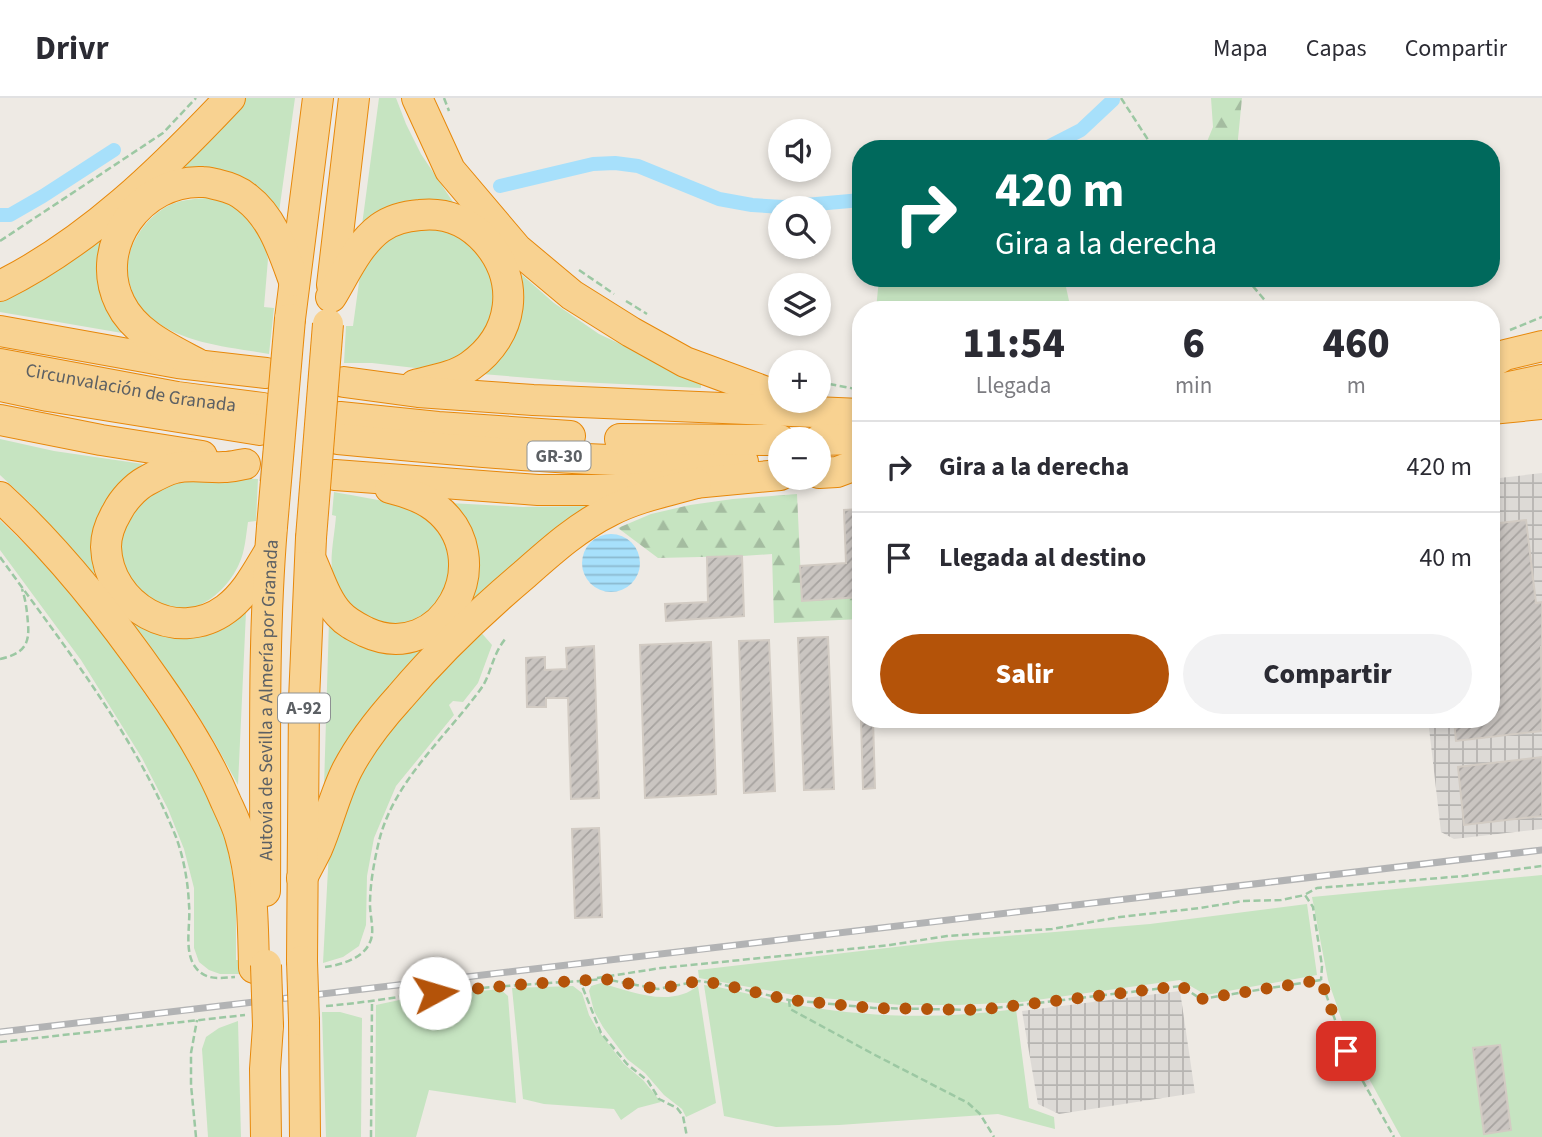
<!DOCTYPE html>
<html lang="es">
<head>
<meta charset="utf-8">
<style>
  :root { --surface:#fff; --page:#f2f2f3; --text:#2b2b33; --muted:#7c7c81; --line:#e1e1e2; --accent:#b45309 }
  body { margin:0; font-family:"Source Sans 3",sans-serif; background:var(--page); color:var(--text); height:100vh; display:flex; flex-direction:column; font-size:26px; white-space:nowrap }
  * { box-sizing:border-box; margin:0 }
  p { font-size:23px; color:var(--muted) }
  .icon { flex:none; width:38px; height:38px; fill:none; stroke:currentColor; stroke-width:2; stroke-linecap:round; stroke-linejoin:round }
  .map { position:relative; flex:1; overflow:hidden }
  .sheet { position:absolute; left:852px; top:203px; width:648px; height:427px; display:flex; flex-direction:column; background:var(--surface); border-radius:28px; box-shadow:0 4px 10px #0003 }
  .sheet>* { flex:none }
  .hud { position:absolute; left:852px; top:42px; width:648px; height:147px; border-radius:28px; box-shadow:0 4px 10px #0003; background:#00695c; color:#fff; overflow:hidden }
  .buttons { position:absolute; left:768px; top:21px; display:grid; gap:14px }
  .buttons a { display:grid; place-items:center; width:63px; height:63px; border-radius:50%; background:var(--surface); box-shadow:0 4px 10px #0003; font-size:35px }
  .pin { position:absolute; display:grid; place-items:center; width:60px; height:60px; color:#fff; margin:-30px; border-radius:14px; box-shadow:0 4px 10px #0006 }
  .me { position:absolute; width:77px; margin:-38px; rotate:84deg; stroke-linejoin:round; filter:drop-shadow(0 0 5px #0008) }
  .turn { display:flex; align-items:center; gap:24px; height:147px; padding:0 28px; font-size:32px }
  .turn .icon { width:91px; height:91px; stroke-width:2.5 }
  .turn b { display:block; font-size:49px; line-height:60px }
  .eta { display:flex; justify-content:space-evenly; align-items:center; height:119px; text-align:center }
  .eta b { font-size:42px; font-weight:800; line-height:49px }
  .primary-button { display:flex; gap:14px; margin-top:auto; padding:14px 28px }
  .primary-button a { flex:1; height:80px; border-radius:42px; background:var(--accent); color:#fff; font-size:28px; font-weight:800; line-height:80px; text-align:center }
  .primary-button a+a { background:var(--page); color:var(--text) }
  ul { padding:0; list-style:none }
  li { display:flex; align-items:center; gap:21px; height:91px; padding:0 28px; border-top:2px solid var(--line) }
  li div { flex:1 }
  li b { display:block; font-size:26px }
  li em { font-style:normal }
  header { display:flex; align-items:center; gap:42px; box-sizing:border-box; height:98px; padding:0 35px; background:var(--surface); border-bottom:2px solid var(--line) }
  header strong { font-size:33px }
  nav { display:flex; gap:38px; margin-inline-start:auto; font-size:24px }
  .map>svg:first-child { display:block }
</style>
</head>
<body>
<header>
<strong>Drivr</strong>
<nav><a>Mapa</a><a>Capas</a><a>Compartir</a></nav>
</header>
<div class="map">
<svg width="1542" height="1039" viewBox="0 0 1542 1039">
  <defs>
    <pattern id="industrial-grid" width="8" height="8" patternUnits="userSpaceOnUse" patternTransform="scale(1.75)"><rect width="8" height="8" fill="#dddad6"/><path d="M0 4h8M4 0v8" fill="none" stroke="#b6b4b1"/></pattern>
    <pattern id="forest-firs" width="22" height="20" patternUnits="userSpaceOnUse" patternTransform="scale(1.75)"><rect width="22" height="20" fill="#c6e4c1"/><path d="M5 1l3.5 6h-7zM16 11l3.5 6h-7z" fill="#a4bca0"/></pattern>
    <pattern id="water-rules" width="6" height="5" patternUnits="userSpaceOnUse" patternTransform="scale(1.75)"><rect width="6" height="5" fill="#a7e0fb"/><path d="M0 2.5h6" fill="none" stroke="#8bb9cf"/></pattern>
    <pattern id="building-hatch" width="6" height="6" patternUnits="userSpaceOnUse" patternTransform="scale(1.75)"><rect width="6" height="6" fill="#cac5c1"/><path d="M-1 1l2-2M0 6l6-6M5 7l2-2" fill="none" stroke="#a7a3a0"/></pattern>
  </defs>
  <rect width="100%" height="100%" fill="#eeeae4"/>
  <g fill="url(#industrial-grid)">
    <path d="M1542,375V731L1454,741L1441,734L1428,621H1491V381Z"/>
    <path d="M1180,893L1195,995L1059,1016L1038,1006L1022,913Z"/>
  </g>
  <g fill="#c6e4c1">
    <path d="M245,0H295L279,114C240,83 226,60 172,73L229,18Z"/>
    <path d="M379,0H396L406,26L421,56L455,107C418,99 391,100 362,127Z"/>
    <path d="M207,100L229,105L248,117L262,137L268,161L264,209L274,210L269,256C229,249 185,246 152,221C144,216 137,205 133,196C132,191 129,185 128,181C124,152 142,123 166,109C178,102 193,101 207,100Z"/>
    <path d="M113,126L108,211L122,235L0,214V200Z"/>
    <path d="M435,128L456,134L476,148L495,188L494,209L485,233L471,251L449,263L424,271L372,265H344L346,228H353L360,177L380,145L402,133Z"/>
    <path d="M521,176L554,205L599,236L701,284V290L579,284L482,276L522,213Z"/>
    <path d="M879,180H1064L1071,212H876Z"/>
    <path d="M0,341L54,353L143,366C112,388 89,417 91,458C92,465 94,472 95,479L29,404L0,377Z"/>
    <path d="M209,379L258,381L256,423L248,424C246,437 245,454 239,466C231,484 214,503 194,509C157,519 117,482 120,445C120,432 127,421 135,411C141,403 148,394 157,388C166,383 198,380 209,379Z"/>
    <path d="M334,394C354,398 402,404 417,415C437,428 454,452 450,477C450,478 447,487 447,487C432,526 387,538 355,513C344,504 334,486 332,471C330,458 335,433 336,418L332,417Z"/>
    <path d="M449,405L523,409L592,408L461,516Z"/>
    <path d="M0,422L46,467L106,540L179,645L206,693L226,741L236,799V862H245L244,876H220L209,872L199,864L194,850V790L184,751L168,711L142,660L81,562L0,452Z"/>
    <path d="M246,514L238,687L215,645L190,604L129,523C139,528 149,534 160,536C195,545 218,534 246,514Z"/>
    <path d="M329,522L437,539L324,689Z"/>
    <path d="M479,532L492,547L478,585L463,604L453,603L449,607L454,617L396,688L374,740L367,778L366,827L359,848L343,859L323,865L329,752L338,717L379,643Z"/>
    <path d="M1542,777V1039H1401L1350,946L1328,882L1312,799Z"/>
    <path d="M1307,806L1317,877L1206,897L1180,882L1022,904L958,907H901L799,898L699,880L698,872L947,843L1150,826Z"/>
    <path d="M601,885C626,892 657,905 683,896C688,895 693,891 698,888L716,1005L686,1019L682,1011L664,997L645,975L627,961L603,929L594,913L589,893L591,888Z"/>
    <path d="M704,887C737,891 770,903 803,908C873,920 946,921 1016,911L1029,1010L1054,1019L1055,1031L998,1016L839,1027L776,1029L724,1018Z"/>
    <path d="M573,888L582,895L589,917L597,931L624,966L643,982L661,1004L638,1010L621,1022L614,1011L544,1006L523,1001L512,890Z"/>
    <path d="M500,891L508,898L516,1005L429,992L416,1039H375L376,907L404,901Z"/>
    <path d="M322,914H340L362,920L361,1039H326Z"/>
    <path d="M238,923L241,1039H208L202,951L206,939L219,930Z"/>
  </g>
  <g fill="url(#forest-firs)">
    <path d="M1211,0H1242L1237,51H1204L1213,29Z"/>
    <path d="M797,396L802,503L861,499V521L774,525L772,456L742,458L658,460L618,430L651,416L690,407L733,401Z"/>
  </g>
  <circle fill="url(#water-rules)" cx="611" cy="465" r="29"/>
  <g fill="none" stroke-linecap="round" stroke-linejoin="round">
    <g stroke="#a7e0fb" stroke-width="14">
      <path d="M1044,51L1081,32L1113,2"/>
      <path d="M500,88L593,66L615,65L638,68L719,101L752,107L783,109L861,102"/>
      <path d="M0,117H10L43,98L114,52"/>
    </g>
  </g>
  <g fill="url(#building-hatch)" stroke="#d2cbc3" stroke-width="2">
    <path d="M861,411V499L802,503L800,468L846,465L844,412Z"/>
    <path d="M1526,422L1536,505L1542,504V549H1541L1542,633L1456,643L1454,621H1491V426Z"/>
    <path d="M742,458L744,518L666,523L665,506L708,504L707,459Z"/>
    <path d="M828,539L834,691L804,692L798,540Z"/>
    <path d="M769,542L775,693L744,695L739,543Z"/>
    <path d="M711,544L716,696L645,700L640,547Z"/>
    <path d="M594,548L599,700L571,701L568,600H546V609H527L526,560L545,559V572L567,571L566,550Z"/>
    <path d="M861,621H873L875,690L863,691Z"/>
    <path d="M1542,659V718L1464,727L1458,669Z"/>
    <path d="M599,730L602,819L575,820L572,731Z"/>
    <path d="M1500,947L1511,1032L1484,1036L1473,950Z"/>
  </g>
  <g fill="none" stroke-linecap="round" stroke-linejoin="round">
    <g stroke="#cac8c4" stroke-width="30" stroke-dasharray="30 15" stroke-linecap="butt">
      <path d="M263,310L340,319"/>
      <path d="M260,332L338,341"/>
      <path d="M261,368L335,377"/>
    </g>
    <defs>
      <g id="motorway">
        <path d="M417,0L450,72L517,151L572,197L631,234L685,264L780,299"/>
        <path d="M332,187L354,0"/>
        <path d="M0,188C89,144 162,72 230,0"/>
        <path d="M331,199C345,176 358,146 380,130C391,122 406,118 420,117C446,114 469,124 486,143C521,183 514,237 470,268C454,279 434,282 415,287"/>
        <path d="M290,221L318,0"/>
        <path d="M0,233L178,265L266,275"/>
        <path d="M1491,265L1505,257L1542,248"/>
        <path id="s1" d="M0,266L177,299L263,310"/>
        <path d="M198,266C170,251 135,236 120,205C92,148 141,81 203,84C208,84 214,86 219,87C228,89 240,94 247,100C273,120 283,153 294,183"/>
        <path d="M344,284L418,294L533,302L861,316"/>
        <path d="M0,288L48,298L260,332"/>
        <path d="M1491,293L1542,282"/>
        <path d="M1491,311L1542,306"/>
        <path d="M340,319L438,329L570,338"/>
        <path d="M0,322L101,342L202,358"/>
        <path d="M338,341C473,354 608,366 743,364"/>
        <path d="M620,341L780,342"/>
        <path d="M819,342L861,341"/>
        <path d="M245,366C238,367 231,369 224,369C208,370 191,366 175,370C166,372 155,378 146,383C135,389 123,402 117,414C111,424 106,436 106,449C108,508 176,548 226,511C245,497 256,476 268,456"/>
        <path d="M819,375L837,374L861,365"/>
        <path d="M335,377L538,392H620L780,377"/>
        <path d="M0,399C60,454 111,519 157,585C184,623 208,661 226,704C231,715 237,727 240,738C253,781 253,825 254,870"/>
        <path d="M312,464C320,482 326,502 339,516C347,525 356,529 366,534C442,569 502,461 435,409C422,399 406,394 390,390"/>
        <path d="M302,780C307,770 312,761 317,751C328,726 334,698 347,672C361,645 380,621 400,599C438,554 480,514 525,476C551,453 579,428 610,413C637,399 668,393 696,385"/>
        <path id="s2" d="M265,793C266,672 262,550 272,429"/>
        <path d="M302,863L304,602L311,440"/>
        <path d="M304,923L305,1039"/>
        <path d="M266,1039L265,971L268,928"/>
      </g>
    </defs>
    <use href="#motorway" stroke="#e7880a" stroke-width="32"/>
    <g stroke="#9cc8a3" stroke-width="2.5" stroke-dasharray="7 3.5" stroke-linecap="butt">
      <path d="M444,0L449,13"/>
      <path d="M1121,0L1154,51"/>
      <path d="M0,143L163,35L196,0"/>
      <path d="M579,172L614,196"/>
      <path d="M1246,180L1273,212"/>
      <path d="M626,203L647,216"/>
      <path d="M1510,232L1542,219"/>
      <path d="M819,284L861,292"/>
      <path d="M0,459C64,548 135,637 176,739C184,761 188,784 189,807C191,826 183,854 196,870C206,883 221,880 235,879"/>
      <path d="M0,561C22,556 30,548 28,526C27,513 26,503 22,491"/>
      <path d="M1306,796L1317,790L1464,778L1542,768"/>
      <path d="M325,869C341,867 364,860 370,844C375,834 370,818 370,807C370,786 374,764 379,743C394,683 444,641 480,592C492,576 491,558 506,540"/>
      <path d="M597,880L661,870L890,847L947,838L1052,831L1120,819L1200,810L1243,803L1281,802L1305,797L1313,809L1322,868L1321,882"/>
      <path d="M580,883L604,881L658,891L699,883L720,886L789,902L874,910L978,912L1181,888L1201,901L1321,882L1346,953L1394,1039"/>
      <path d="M789,902L790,911L875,957L968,1005L980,1016L994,1039"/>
      <path d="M326,908C364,905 401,898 439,894C486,889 533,886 580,883L601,935L627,966L648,983L659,1001L677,1010L683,1018L687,1039"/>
      <path d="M0,944L245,917"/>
      <path d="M196,1039L191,987V955L197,922"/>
      <path d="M371,1039L372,904"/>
    </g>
    <use href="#motorway" stroke="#f8d291" stroke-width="30"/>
    <defs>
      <path id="rail" d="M0,934L1542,752"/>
    </defs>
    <use href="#rail" stroke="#b2b3b4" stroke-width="7"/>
    <use href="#rail" stroke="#fff" stroke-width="4.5" stroke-dasharray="13" stroke-linecap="butt"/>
    <defs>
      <g id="motorway-bridge">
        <path d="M272,429L290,221"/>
        <path d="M311,440L328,226"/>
        <path d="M302,863L304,923"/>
        <path d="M266,867L268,928"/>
      </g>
    </defs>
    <use href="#motorway-bridge" stroke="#e7880a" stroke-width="32" stroke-linecap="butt"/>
    <use href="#motorway-bridge" stroke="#f8d291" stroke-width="30"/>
  </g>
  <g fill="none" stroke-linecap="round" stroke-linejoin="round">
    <path stroke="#b45309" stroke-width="12" stroke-dasharray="0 21.6" d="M435,895L513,887L604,881L658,891L699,883L720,886L789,902L874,910L978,912L1181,888L1201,901L1321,882L1346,953"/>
  </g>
  <g text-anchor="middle" stroke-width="5" stroke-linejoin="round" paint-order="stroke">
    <g fill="#fff" stroke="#8d9092" stroke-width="2">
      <rect x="527.5" y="343.5" width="63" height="29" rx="5"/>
      <rect x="278" y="595.5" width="52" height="29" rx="5"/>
    </g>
    <g font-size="18" font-weight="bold" fill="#5c6064">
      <text x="559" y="364">GR-30</text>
      <text x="304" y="616">A-92</text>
    </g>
    <g font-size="19" fill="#5c6064" stroke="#fff">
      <text dy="7" stroke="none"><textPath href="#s1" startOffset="133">Circunvalación de Granada</textPath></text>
      <text dy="7" stroke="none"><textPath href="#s2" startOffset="191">Autovía de Sevilla a Almería por Granada</textPath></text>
    </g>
  </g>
</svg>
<div class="buttons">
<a><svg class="icon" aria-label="sound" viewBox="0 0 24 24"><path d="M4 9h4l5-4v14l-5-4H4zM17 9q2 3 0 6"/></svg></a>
<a><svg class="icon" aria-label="search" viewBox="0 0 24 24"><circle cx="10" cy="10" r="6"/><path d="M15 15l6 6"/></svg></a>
<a><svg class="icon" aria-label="layers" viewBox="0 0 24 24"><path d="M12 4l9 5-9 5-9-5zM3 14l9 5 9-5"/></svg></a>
<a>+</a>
<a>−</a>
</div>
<div class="pin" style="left:1346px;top:953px;background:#d93025"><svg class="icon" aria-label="arrive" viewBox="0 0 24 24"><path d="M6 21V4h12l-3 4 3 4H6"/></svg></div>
<svg class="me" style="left:435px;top:895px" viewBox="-20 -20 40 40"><circle r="19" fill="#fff"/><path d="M0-13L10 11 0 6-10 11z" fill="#b45309"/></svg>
<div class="hud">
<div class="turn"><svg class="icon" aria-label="right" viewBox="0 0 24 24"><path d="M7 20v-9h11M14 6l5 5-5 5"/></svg><div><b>420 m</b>Gira a la derecha</div></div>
</div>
<section class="sheet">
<div class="eta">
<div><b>11:54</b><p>Llegada</p></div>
<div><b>6</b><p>min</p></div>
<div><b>460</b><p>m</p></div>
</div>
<ul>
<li><svg class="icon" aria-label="right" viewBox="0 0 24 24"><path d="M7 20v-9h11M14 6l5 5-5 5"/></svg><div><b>Gira a la derecha</b></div><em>420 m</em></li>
<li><svg class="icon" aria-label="arrive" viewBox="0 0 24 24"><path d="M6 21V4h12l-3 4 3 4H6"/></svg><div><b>Llegada al destino</b></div><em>40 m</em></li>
</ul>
<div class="primary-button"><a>Salir</a><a>Compartir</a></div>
</section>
</div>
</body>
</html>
